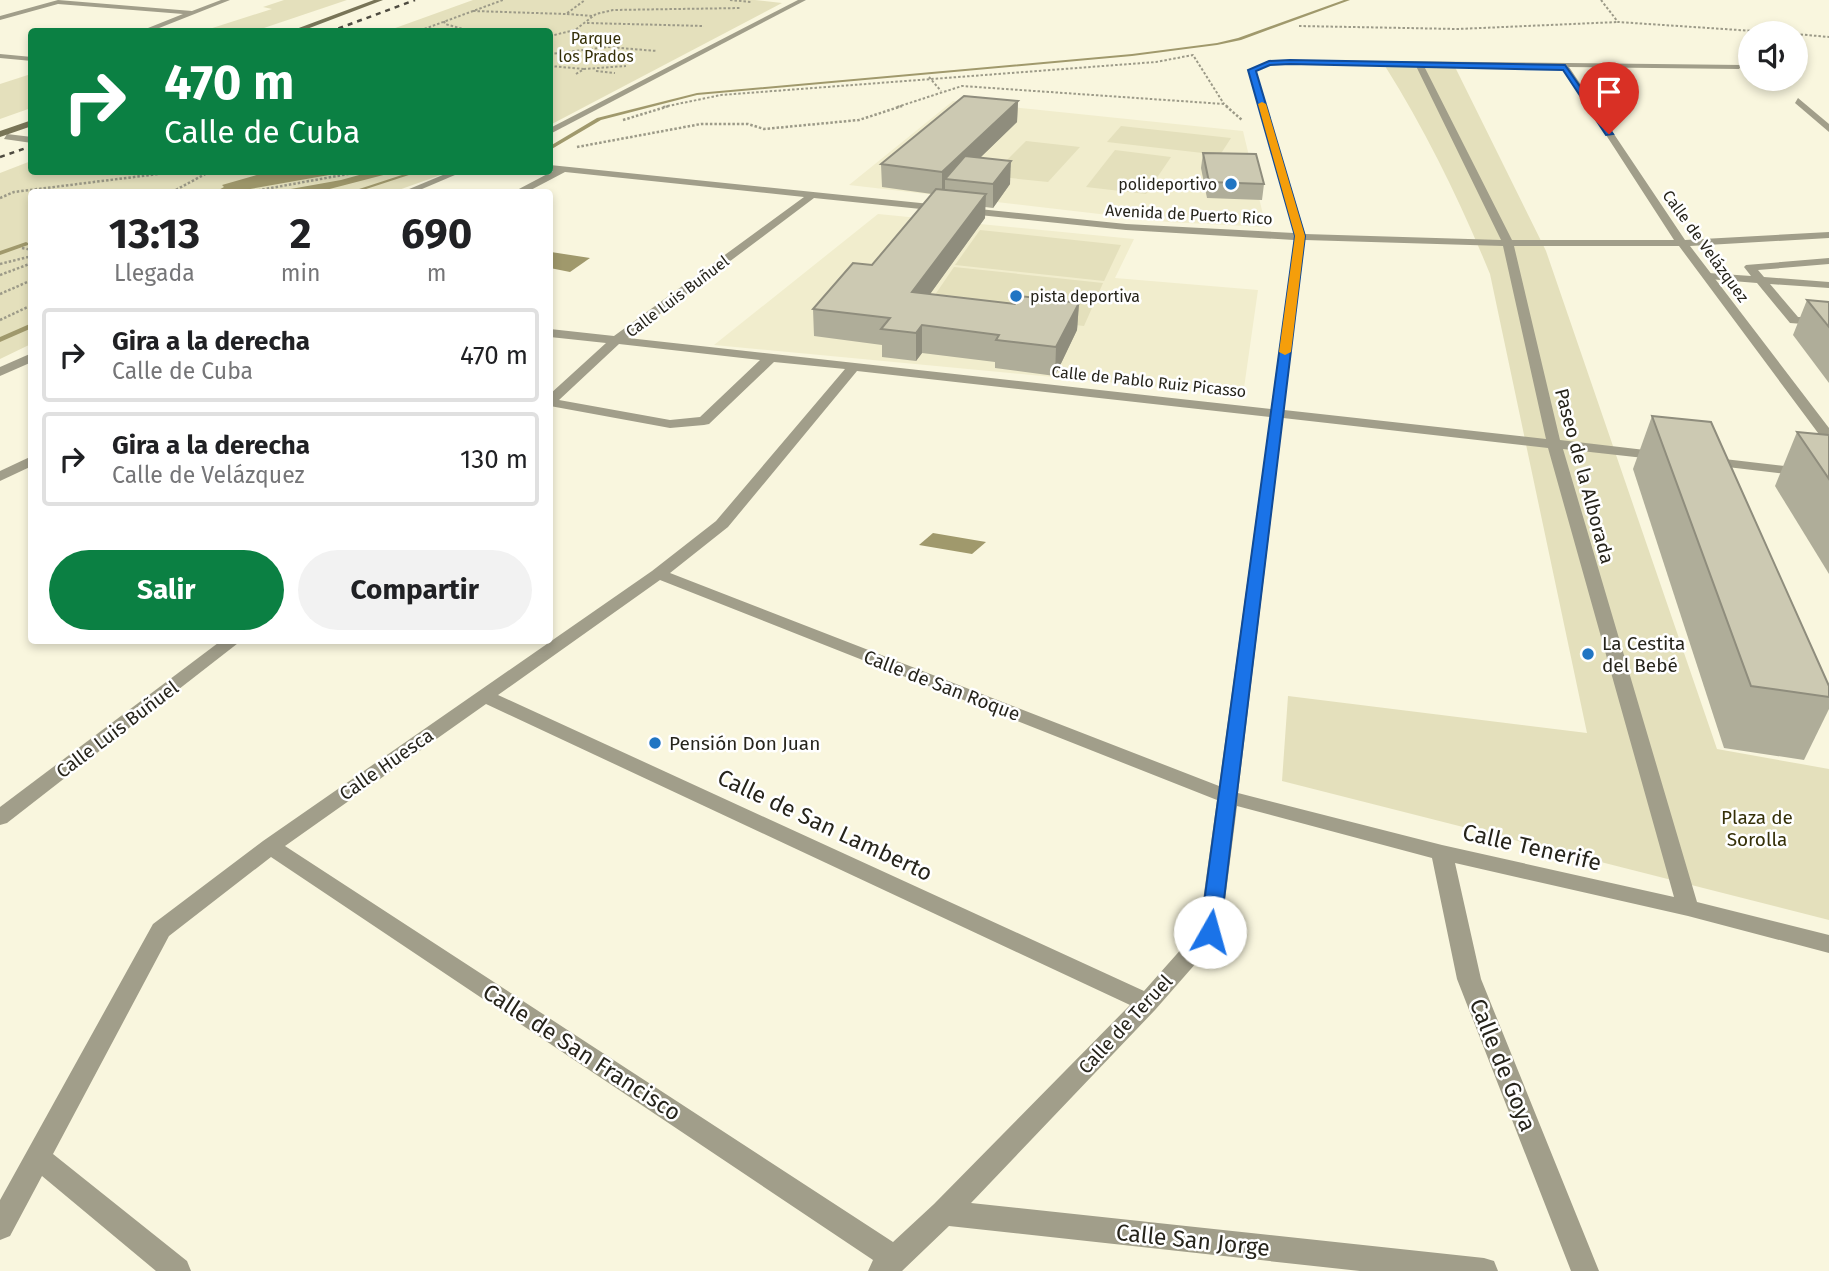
<!DOCTYPE html>
<html lang="es">
<head>
<meta charset="utf-8">
<style>
  :root { --surface:#fff; --page:#f2f2f2; --text:#202124; --muted:#757577; --line:#e0e0e0; --accent:#0b8043 }
  body { margin:0; font-family:"Fira Sans",sans-serif; background:var(--page); color:var(--text); height:100vh; display:flex; flex-direction:column; font-size:26px; white-space:nowrap }
  * { box-sizing:border-box; margin:0 }
  p { font-size:23px; color:var(--muted) }
  .icon { flex:none; width:38px; height:38px; fill:none; stroke:currentColor; stroke-width:2; stroke-linecap:round; stroke-linejoin:round }
  .map { position:relative; flex:1; overflow:hidden }
  .drawer { position:absolute; left:28px; top:189px; width:525px; height:455px; display:flex; flex-direction:column; background:var(--surface); border-radius:7px; box-shadow:0 4px 10px #0003 }
  .drawer>* { flex:none }
  .banner { position:absolute; left:28px; top:28px; width:525px; height:147px; border-radius:7px; box-shadow:0 4px 10px #0003; background:#0b8043; color:#fff; overflow:hidden }
  .tools { position:absolute; left:1738px; top:21px; display:grid; gap:14px }
  .tools a { display:grid; place-items:center; width:70px; height:70px; border-radius:50%; background:var(--surface); box-shadow:0 4px 10px #0003; font-size:35px }
  .pin { position:absolute; display:grid; place-items:center; width:60px; height:60px; color:#fff; margin:-72px -30px; border-radius:50% 50% 50% 0; rotate:-45deg; box-shadow:0 0 7px #0007 }
  .pin .icon { rotate:45deg }
  .me { position:absolute; width:77px; margin:-38px; rotate:7deg; stroke-linejoin:round; filter:drop-shadow(0 0 5px #0008) }
  .turn { display:flex; align-items:center; gap:24px; height:147px; padding:0 21px; font-size:32px }
  .turn .icon { width:91px; height:91px; stroke-width:2.5 }
  .turn b { display:block; font-size:49px; line-height:60px }
  .eta { display:flex; justify-content:space-evenly; align-items:center; height:119px; text-align:center }
  .eta b { font-size:42px; font-weight:700; line-height:49px }
  .action { display:flex; gap:14px; margin-top:auto; padding:14px 21px }
  .action a { flex:1; height:80px; border-radius:42px; background:var(--accent); color:#fff; font-size:28px; font-weight:700; line-height:80px; text-align:center }
  .action a+a { background:var(--page); color:var(--text) }
  ul { padding:0; list-style:none }
  li { display:flex; align-items:center; gap:21px; height:94px; margin:0 14px 10px; padding:0 7px; border:4px solid var(--line); border-radius:7px }
  li div { flex:1 }
  li b { display:block; font-size:26px }
  li em { font-style:normal }
  .map>svg:first-child { display:block }
</style>
</head>
<body>
<div class="map">
<svg width="1829" height="1271" viewBox="0 0 1829 1271">
  <rect width="100%" height="100%" fill="#f9f6de"/>
  <g fill="#f1edcd">
    <path d="M953,101L1243,131L1266,227L1168,222L849,185Z"/>
    <path d="M878,214L1134,239L1115,278L1258,290L1243,395L714,345Z"/>
  </g>
  <g fill="#e4e0bc">
    <path d="M284,0H347L255,31H203L272,9L263,7Z"/>
    <path d="M473,0H755L782,3L550,125V32L387,31Z"/>
    <path d="M1385,66L1455,67L1546,251L1717,749L1829,769V920L1282,781L1288,696L1587,733L1490,274C1460,201 1427,133 1385,66Z"/>
    <path d="M31,74V108L0,119V84Z"/>
    <path d="M1121,126L1231,138L1220,155L1107,142Z"/>
    <path d="M1026,141L1080,147L1048,182L991,176Z"/>
    <path d="M1115,150L1171,157L1146,194L1086,187Z"/>
    <path d="M31,161L32,172H449L393,192H32L31,344L0,359V173Z"/>
    <path d="M980,230L1121,245L1104,281L955,265Z"/>
    <path d="M954,267L1103,283L1084,326L926,308Z"/>
  </g>
  <g fill="#a0996c">
    <path d="M267,172H346L233,192H215L224,187L222,185Z"/>
    <path d="M370,172H395L318,192H274L341,180Z"/>
    <path d="M550,252H551L590,258L570,272L550,268Z"/>
    <path d="M933,533L986,542L972,554L919,545Z"/>
  </g>
  <g fill="none" stroke-linecap="round" stroke-linejoin="round">
    <g fill="#a0996c" fill-rule="evenodd">
      <path d="M1344,0H1350L1241,40L1217,45L1132,56L697,95L601,120L550,150V146L597,118L697,93L1132,54L1217,43L1238,38Z"/>
      <path d="M411,172H418L357,192H350Z"/>
      <path d="M26,242L28,243V245L0,255V251Z"/>
      <path d="M32,323V328L0,342V337Z"/>
    </g>
    <g stroke="#9c9a88" stroke-width="2" stroke-dasharray="2.5 2" stroke-linecap="butt">
      <path d="M730,0L751,2"/>
      <path d="M1601,0L1618,22L1784,33"/>
      <path d="M473,11L566,14L585,0"/>
      <path d="M567,14L593,16"/>
      <path d="M444,21L445,24L474,32"/>
      <path d="M587,23L704,26"/>
      <path d="M1299,26L1458,29L1618,22"/>
      <path d="M416,32L503,0"/>
      <path d="M1796,34L1829,37"/>
      <path d="M550,36L575,30L596,14L613,10L741,8"/>
      <path d="M550,54L608,47L657,51"/>
      <path d="M550,66L584,69"/>
      <path d="M596,71L615,73"/>
      <path d="M576,74L584,69L626,66"/>
      <path d="M929,77L941,91"/>
      <path d="M663,107L721,95L1156,62L1193,55L1224,104"/>
      <path d="M897,107L962,86L1224,104L1228,107"/>
    </g>
    <g stroke="#9c9a88" stroke-width="2.5" stroke-dasharray="2.5 2" stroke-linecap="butt">
      <path d="M1226,106L1242,120"/>
      <path d="M623,120L669,106"/>
      <path d="M577,147L701,124H748L764,129L859,120L902,106"/>
      <path d="M172,192L209,172"/>
      <path d="M249,192L359,172"/>
      <path d="M0,198L14,192L174,172"/>
      <path d="M22,248L32,250"/>
      <path d="M0,264L32,256"/>
      <path d="M0,275L32,263"/>
      <path d="M0,294L32,280"/>
      <path d="M0,320L32,305"/>
    </g>
    <path fill="#a19e8a" fill-rule="evenodd" d="M1829,258V264L1758,270L1764,277L1829,282V288L1770,284L1798,317L1829,318V326L1790,323L1757,283L1708,279L1702,276L1708,273L1751,276L1744,267L1746,265Z"/>
    <g fill="#a19e8a" fill-rule="evenodd">
      <path d="M58,0L192,11L221,0H230L149,32H138L183,14L58,4L0,20V16Z"/>
      <path d="M798,0H806L550,134V128Z"/>
      <path d="M0,54L32,57V61L0,58Z"/>
      <path d="M1290,60L1742,65L1739,69L1569,67L1685,240L1829,232V238L1690,246L1829,428V442L1824,441L1679,246H1514L1560,440L1662,452L1669,456L1662,460L1563,449L1697,902L1829,935V953L1688,916L1455,863L1481,979L1599,1271H1571L1457,979L1432,858L1237,806L1221,932L1218,938L1155,1010L971,1203L1484,1258L1494,1261L1498,1271H1360L949,1226L902,1271H868L873,1260L271,857L169,936L53,1154L187,1261L191,1271H156L42,1176L10,1236L0,1240V1200L153,924L263,841L652,571L716,521L845,369L774,362L709,424L704,425L670,428L550,406V394L606,343L550,337V329L614,336L804,197L565,172L527,192H516L517,190L553,171H550V165L1126,224L1294,233L1248,70L1269,61ZM1290,64L1416,66L1501,240L1305,234L1256,71L1270,65ZM1424,66L1562,67L1674,240H1512ZM814,198L1126,230L1294,240L1271,409L628,338ZM1305,240L1503,246L1546,439L1284,410ZM619,344L760,360L700,417L670,420L559,400ZM857,371L1270,417L1219,786L670,573L728,527ZM1283,418L1548,448L1674,897L1442,845L1238,793ZM660,580L1217,800L1199,929L1144,991L498,695ZM486,704L1130,1005L934,1204L893,1242L285,846Z"/>
      <path d="M1798,98L1829,124V132L1795,103Z"/>
      <path d="M7,134L32,137V143L4,139Z"/>
      <path d="M450,172H462L415,192H402Z"/>
      <path d="M32,353V362L0,376V367Z"/>
      <path d="M32,456V466L0,481V471Z"/>
      <path d="M1707,457L1829,471V479L1702,464V458Z"/>
      <path d="M222,640H242L7,823L0,825V807Z"/>
    </g>
    <g fill="#787457" fill-rule="evenodd">
      <path d="M374,0H383L299,32H288Z"/>
      <path d="M32,120V126L0,137V131Z"/>
    </g>
    <g stroke="#4e4b40" stroke-width="2.5" stroke-dasharray="5 5" stroke-linecap="butt">
      <path d="M329,32L415,0"/>
      <path d="M0,157L32,146"/>
    </g>
  </g>
  <g fill="#afad99">
    <path d="M1018,101L1017,122L981,157L1010,184L993,208L985,207V218L930,294L1015,304L1079,303L1077,330L1055,376L995,368V362L922,353L916,361L882,357V345L814,336L813,309L872,265L932,194L882,187L881,164Z"/>
    <path d="M1203,153L1264,184L1262,200L1207,198L1201,168Z"/>
    <path d="M1807,300L1829,302V383L1793,335Z"/>
    <path d="M1652,416L1829,686V709L1804,760L1724,748L1633,469Z"/>
    <path d="M1797,432L1829,435V574L1775,486Z"/>
  </g>
  <g fill="#8f8d7d">
    <path d="M1018,101L1017,122L957,180L945,179V192L942,195V172Z"/>
    <path d="M1011,161L1010,184L993,208V184Z"/>
    <path d="M986,194L985,218L912,319V292Z"/>
    <path d="M1079,303L1077,330L1055,376L1056,347Z"/>
    <path d="M922,325V353L916,361V333Z"/>
  </g>
  <g fill="#ccc9b2" stroke="#8f8d7d" stroke-width="2">
    <path d="M964,96L1018,101L942,172L881,164Z"/>
    <path d="M1203,153L1256,154L1264,184L1209,182Z"/>
    <path d="M965,156L1011,161L993,184L945,179Z"/>
    <path d="M936,189L986,194L912,292L1015,304L1020,296L1079,303L1056,347L996,340L999,335L922,325L916,333L881,329L890,318L813,309L853,263L872,265Z"/>
    <path d="M1807,300L1829,302V327Z"/>
    <path d="M1652,416L1711,422L1829,686V697L1751,686Z"/>
    <path d="M1797,432L1829,435V479Z"/>
  </g>
  <path fill="#1a73e8" stroke="#114b97" stroke-width="2" d="M1290,60L1565,65L1613,134L1606,135L1563,70L1290,64L1270,65L1256,71L1305,236L1220,932L1217,938H1203L1200,932L1295,236L1248,70L1269,61Z"/>
  <path fill="#f59e0b" d="M1262,102L1266,104L1305,236L1291,352L1285,355L1279,352L1295,236L1258,104Z"/>
  <g fill="#2075c3" stroke="#fff" stroke-width="2.5">
    <circle cx="1231" cy="184" r="7"/>
    <circle cx="1016" cy="296" r="7"/>
    <circle cx="1588" cy="654" r="7"/>
    <circle cx="655" cy="743" r="7"/>
  </g>
  <g text-anchor="middle" stroke-width="5" stroke-linejoin="round" paint-order="stroke">
    <g font-size="16" fill="#353008" stroke="#fff">
      <text x="596" y="44">Parque<tspan x="596" dy="18">los Prados</tspan></text>
    </g>
    <g font-size="16" fill="#26241b" stroke="#fff" text-anchor="end">
      <text x="1217" y="190">polideportivo</text>
      <text x="1030" y="302" text-anchor="start">pista deportiva</text>
    </g>
    <g font-size="16" fill="#26241b" stroke="#fff">
      <text transform="translate(1189 214) rotate(3)" y="6">Avenida de Puerto Rico</text>
      <text transform="translate(1706 246) rotate(54)" y="6">Calle de Velázquez</text>
      <text transform="translate(677 296) rotate(-37)" y="6">Calle Luis Buñuel</text>
      <text transform="translate(1149 381) rotate(6)" y="6">Calle de Pablo Ruiz Picasso</text>
    </g>
    <g font-size="19" fill="#26241b" stroke="#fff">
      <text transform="translate(1585 476) rotate(75)" y="7">Paseo de la Alborada</text>
      <text transform="translate(942 685) rotate(21)" y="7">Calle de San Roque</text>
      <text transform="translate(117 729) rotate(-37)" y="7">Calle Luis Buñuel</text>
      <text transform="translate(386 764) rotate(-35)" y="7">Calle Huesca</text>
      <text transform="translate(1125 1024) rotate(-47)" y="7">Calle de Teruel</text>
    </g>
    <g font-size="19" fill="#26241b" stroke="#fff" text-anchor="start">
      <text x="1602" y="650">La Cestita<tspan x="1602" dy="22">del Bebé</tspan></text>
      <text x="669" y="750">Pensión Don Juan</text>
    </g>
    <g font-size="19" fill="#353008" stroke="#fff">
      <text x="1757" y="824">Plaza de<tspan x="1757" dy="22">Sorolla</tspan></text>
    </g>
    <g font-size="23" fill="#26241b" stroke="#fff">
      <text transform="translate(825 825) rotate(25)" y="8">Calle de San Lamberto</text>
      <text transform="translate(1532 847) rotate(13)" y="8">Calle Tenerife</text>
      <text transform="translate(582 1052) rotate(33)" y="8">Calle de San Francisco</text>
      <text transform="translate(1503 1065) rotate(68)" y="8">Calle de Goya</text>
      <text transform="translate(1193 1240) rotate(6)" y="8">Calle San Jorge</text>
    </g>
  </g>
</svg>
<div class="tools">
<a><svg class="icon" aria-label="sound" viewBox="0 0 24 24"><path d="M4 9h4l5-4v14l-5-4H4zM17 9q2 3 0 6"/></svg></a>
</div>
<div class="pin" style="left:1609px;top:134px;background:#d93025"><svg class="icon" aria-label="arrive" viewBox="0 0 24 24"><path d="M6 21V4h12l-3 4 3 4H6"/></svg></div>
<svg class="me" style="left:1210px;top:932px" viewBox="-20 -20 40 40"><circle r="19" fill="#fff"/><path d="M0-13L10 11 0 6-10 11z" fill="#1a73e8"/></svg>
<div class="banner">
<div class="turn"><svg class="icon" aria-label="right" viewBox="0 0 24 24"><path d="M7 20v-9h11M14 6l5 5-5 5"/></svg><div><b>470 m</b>Calle de Cuba</div></div>
</div>
<section class="drawer">
<div class="eta">
<div><b>13:13</b><p>Llegada</p></div>
<div><b>2</b><p>min</p></div>
<div><b>690</b><p>m</p></div>
</div>
<ul>
<li><svg class="icon" aria-label="right" viewBox="0 0 24 24"><path d="M7 20v-9h11M14 6l5 5-5 5"/></svg><div><b>Gira a la derecha</b><p>Calle de Cuba</p></div><em>470 m</em></li>
<li><svg class="icon" aria-label="right" viewBox="0 0 24 24"><path d="M7 20v-9h11M14 6l5 5-5 5"/></svg><div><b>Gira a la derecha</b><p>Calle de Velázquez</p></div><em>130 m</em></li>
</ul>
<div class="action"><a>Salir</a><a>Compartir</a></div>
</section>
</div>
</body>
</html>
